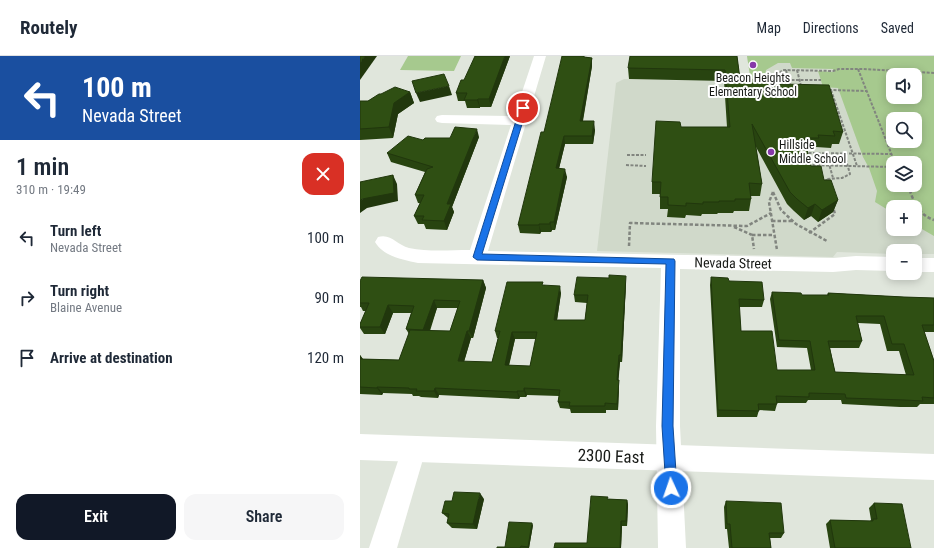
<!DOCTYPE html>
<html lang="en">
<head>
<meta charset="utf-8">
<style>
  :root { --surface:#fff; --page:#f6f6f7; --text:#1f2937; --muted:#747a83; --line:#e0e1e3; --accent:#111827 }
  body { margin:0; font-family:"Roboto Condensed",sans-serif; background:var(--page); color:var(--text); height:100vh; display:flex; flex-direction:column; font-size:15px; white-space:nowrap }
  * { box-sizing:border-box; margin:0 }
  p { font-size:13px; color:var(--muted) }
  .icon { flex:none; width:22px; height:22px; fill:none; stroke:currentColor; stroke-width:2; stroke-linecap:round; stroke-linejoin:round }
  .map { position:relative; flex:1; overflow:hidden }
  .sheet { display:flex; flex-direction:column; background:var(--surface); width:360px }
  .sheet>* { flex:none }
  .guide { background:#1a4fa0; color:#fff; overflow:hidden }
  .buttons { position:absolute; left:526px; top:12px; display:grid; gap:8px }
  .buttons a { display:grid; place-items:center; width:36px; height:36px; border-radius:8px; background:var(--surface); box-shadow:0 2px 10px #0003; font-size:20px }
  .pin { position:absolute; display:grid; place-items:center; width:34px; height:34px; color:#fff; margin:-17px; border:2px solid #fff; border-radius:50%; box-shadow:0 1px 4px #0007 }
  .me { position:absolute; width:44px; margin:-22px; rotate:357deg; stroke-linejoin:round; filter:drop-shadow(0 0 3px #0008) }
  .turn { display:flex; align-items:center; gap:14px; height:84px; padding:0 16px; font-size:18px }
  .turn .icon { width:52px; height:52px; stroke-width:2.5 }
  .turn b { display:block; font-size:28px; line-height:34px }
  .round { display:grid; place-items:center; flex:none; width:42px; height:42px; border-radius:12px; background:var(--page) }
  .overview { display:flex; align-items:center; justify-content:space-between; height:68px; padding:0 16px }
  h1 { font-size:24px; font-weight:600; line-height:30px }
  .primary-button { display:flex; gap:8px; margin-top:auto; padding:8px 16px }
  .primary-button a { flex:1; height:46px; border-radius:12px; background:var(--accent); color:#fff; font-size:16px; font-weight:600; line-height:46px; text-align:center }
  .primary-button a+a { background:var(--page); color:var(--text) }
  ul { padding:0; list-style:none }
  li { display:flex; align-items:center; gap:12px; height:60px; padding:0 16px }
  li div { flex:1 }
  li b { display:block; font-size:15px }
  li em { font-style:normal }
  header { display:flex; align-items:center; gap:24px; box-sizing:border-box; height:56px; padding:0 20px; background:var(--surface); border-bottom:1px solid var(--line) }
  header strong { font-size:19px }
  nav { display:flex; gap:22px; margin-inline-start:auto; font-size:14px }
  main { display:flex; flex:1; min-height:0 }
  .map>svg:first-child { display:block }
</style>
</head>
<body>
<header>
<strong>Routely</strong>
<nav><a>Map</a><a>Directions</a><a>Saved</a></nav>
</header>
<main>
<section class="sheet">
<div class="guide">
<div class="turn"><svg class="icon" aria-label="left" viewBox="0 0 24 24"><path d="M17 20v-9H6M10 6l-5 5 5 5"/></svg><div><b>100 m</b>Nevada Street</div></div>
</div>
<div class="overview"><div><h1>1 min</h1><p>310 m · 19:49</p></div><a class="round" style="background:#d93025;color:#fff"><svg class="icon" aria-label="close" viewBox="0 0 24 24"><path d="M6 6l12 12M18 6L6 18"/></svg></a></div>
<ul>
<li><svg class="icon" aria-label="left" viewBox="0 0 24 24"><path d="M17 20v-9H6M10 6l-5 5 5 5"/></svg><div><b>Turn left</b><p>Nevada Street</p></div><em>100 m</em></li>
<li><svg class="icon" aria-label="right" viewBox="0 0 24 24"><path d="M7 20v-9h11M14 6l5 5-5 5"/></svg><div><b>Turn right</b><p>Blaine Avenue</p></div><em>90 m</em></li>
<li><svg class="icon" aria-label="arrive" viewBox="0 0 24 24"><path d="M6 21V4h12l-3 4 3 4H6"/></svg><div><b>Arrive at destination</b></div><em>120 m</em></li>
</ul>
<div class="primary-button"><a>Exit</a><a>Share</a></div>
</section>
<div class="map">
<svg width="574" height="492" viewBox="0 0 574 492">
  <rect width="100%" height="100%" fill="#e0e6dc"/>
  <path fill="#d0d9ca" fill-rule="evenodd" d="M387,0H574V198H555V195H533V198L477,196L473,201L237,195L256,27L264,23L391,26ZM533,19H555V41H533ZM533,63H555V85H533ZM533,107H555V129H533ZM533,151H555V173H533Z"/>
  <g fill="#a6c98e" fill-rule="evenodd">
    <path d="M48,0H101L94,15L40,14Z"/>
    <path d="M387,0H574V180L555,169V151H533V157L515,146L517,135L509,112L503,101L478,32L463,31L458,15L473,16V13L432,12L430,7H418L406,14L405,20L399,19L397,24L391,26ZM533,19H555V41H533ZM533,63H555V85H533ZM533,107H555V129H533Z"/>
  </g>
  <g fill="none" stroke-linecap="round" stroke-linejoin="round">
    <g stroke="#81857f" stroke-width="2" stroke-dasharray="3 1.5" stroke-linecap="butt">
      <path d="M498,13L535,107"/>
      <path d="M426,14L430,30"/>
      <path d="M437,14L441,30"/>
      <path d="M418,24H461"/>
      <path d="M418,25V18L423,14L473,15L479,13H503L574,17"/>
      <path d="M469,34L506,35"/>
      <path d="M471,34L497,110"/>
      <path d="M444,97L532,98"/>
      <path d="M466,97L473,122"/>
      <path d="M267,99H286"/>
      <path d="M266,109L286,110"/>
      <path d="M448,109L533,111"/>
      <path d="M467,126L466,123L482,122L490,118L484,97"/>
    </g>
    <g stroke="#81857f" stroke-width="2.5" stroke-dasharray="3.5 2" stroke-linecap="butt">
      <path d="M548,129C553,144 558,159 574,164"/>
      <path d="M413,136L421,154L436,168L467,185"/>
      <path d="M413,136L409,146L417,194"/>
      <path d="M412,165H432"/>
      <path d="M374,171L392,179L394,193"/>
      <path d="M449,177L475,158L473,151"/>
      <path d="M392,179H414"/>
      <path d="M269,190L270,167L387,170L411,157"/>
    </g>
    <g fill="#fff" fill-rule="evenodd">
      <path d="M174,0H186L128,195L473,202L496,200L533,201V215L496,214L473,216L320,213V370L326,492H298L296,370L301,212L58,207C43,204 23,200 15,186L18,181C31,177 37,189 49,192C68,196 90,194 110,194L151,69L82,67L77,66L75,63L77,60L82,59L154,60Z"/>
      <rect x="555" y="202" width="19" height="14"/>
      <path d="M54,381L63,385L66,393L37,492H9L42,393L45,385Z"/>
    </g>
    <path fill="#fff" fill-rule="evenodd" d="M0,378L574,398V424L0,404Z"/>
  </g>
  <g fill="#284410" fill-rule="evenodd">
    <path d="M150,0L131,51H120V52H107L105,45H98L96,37L104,24Z"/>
    <path d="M377,0L380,23L419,28L483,76L479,88H472L471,92L456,91L455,94H447L451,110L464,124L478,144L473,156L458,166L451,160L444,164L434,155L427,148L396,91L402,128L400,140H391V143L389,155H374L373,157H358L357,158H342L341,160L326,159L325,162L307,161L308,153H300V138H292V126L321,71H367L364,25L269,23L268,12Z"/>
    <path d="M226,1L232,2V10L223,65L235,74L233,88H205L199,112L207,121L195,174H192L191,176H181L180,178L160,177L158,169L184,76Z"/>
    <path d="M50,36L54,47L38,58L33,82L0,84V45H8L21,38Z"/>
    <path d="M119,81L92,151L94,156L87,174L66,173L64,168H58L54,160L60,147H58L55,139L65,116L31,106L27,97L63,84L90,82Z"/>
    <path d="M351,221L369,225L404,244L402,251H379L381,275L417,314H451L447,292L417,291L410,243L412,236L442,239H467L468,237L544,241L574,242V276H564L574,305V348H560L557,351H540L482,348L481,344H448L446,347H417V348L415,355L399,354L397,361H357L350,229ZM498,267L520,268L527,295H539L546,319L475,316L470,292H499L502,285Z"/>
    <path d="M123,224L126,232L113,282H111L104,306H132L138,282H137L135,275L184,229L201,237L197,264H225L227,247L215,246L214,239L266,227L262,306H260L258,324L259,331L258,354H246V357H211L210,353L200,352L198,346L199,340L167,339L166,341H160L159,343L79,339L78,342L61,341L59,340H53L52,338L23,337L22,339L0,338V299L3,303L39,304L49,278L46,273L51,257H33L25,278H4L0,272V268L6,255H3L1,251H0V225ZM77,252H98L90,275H70ZM155,283H176L170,310H149Z"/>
    <path d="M124,443L117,473L92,472L87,467L88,462L82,457L92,445Z"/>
    <path d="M248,443L267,444L268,449L267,470H262L261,492H194L227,487Z"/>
    <path d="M366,445L424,477L421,482H410L411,492H369L367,473H365L364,451Z"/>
    <path d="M514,447L551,492H470L466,468L470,464L510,465L511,464L509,452Z"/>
    <path d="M173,469L169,492H137L145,491Z"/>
  </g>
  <g fill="#21370d">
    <path d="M5,0H17L0,24V7Z"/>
    <path d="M145,0H150L131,51L129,43Z"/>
    <path d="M232,2V10L221,74L220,65Z"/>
    <path d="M89,30L92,39L60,46L56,37Z"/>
    <path d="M50,36L54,47L38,58L33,82L29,71L34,47Z"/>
    <path d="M118,43L120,51V52L117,44Z"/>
    <path d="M234,65L235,74L233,88L232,80Z"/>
    <path d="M117,73L119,81L92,151L94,156L87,174L84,165L87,148Z"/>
    <path d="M204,80L205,88L197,121L196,112Z"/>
    <path d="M205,113L207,121L195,174L194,166Z"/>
    <path d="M33,119L37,128L38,145L7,152L0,157V145Z"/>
    <path d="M478,144L473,156L458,166L462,154Z"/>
    <path d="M455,148L451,160L444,164L448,152Z"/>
    <path d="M190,166L192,174L191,176L190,168Z"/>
    <path d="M179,168L181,176L180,178L179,169Z"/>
    <path d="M266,220V227L262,306L261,299Z"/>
    <path d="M123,224L126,232L113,282L109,275Z"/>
    <path d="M200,230L201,237L196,271L194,264Z"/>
    <path d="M74,244L77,252L67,281L63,274Z"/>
    <path d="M28,249L33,257L25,278L20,271Z"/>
    <path d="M107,275L111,282L102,312L98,305Z"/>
    <path d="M152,276L155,283L147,316L145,309Z"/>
    <path d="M0,299L4,305L0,307Z"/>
    <path d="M259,299L260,306L258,331L257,324Z"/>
    <path d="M259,324V331L258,354L257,348Z"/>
    <path d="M17,331L23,337L22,339L17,332Z"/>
    <path d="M75,332L79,339L78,342L74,335Z"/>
    <path d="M164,332L167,339L166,341L164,335Z"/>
    <path d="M157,335L160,341L159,343L157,336Z"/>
    <path d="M120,437L124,443L117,473L113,468Z"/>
    <path d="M267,444L268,449L267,470L266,465Z"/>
    <path d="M261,465L262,470L261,492H260Z"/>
    <path d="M172,467L173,469L169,492L168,491Z"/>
  </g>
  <g fill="#2f4f13" stroke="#21370d" fill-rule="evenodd">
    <path d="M0,0H5L0,7Z"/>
    <path d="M115,0H145L129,43H118L117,44H104L107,37H96L101,24H104Z"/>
    <path d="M202,0H224V1L232,2L220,65H234L232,80H204L196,112L205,113L194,166H190V168H179V169H158L181,76H184Z"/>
    <path d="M270,0H377L380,23L418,24L419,28L469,29L483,76L473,75L475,80L458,79L459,82H444L451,110H461L464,124H471L478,144L462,154L455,148L448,152L437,143L430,136L392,68L402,128L389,127L391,143H375V145H359V146H343V148L326,147V150L308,149V141H300L301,126H292L296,65L320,66L321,71H370L365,14L268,12Z"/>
    <path d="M84,18L89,30L56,37L52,25Z"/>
    <path d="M35,31L50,36L34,47L29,71L0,73V45H8L19,38H21Z"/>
    <path d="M95,71L117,73L87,148H91L84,165L62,164L64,160H54L64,139H55L67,113L73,111L27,97L48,80L63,84L65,82H90Z"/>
    <path d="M33,119L34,137L2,143L0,145V126Z"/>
    <path d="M249,219L266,220L261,299H259L257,324H259L257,348L245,347V350H209L210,346H198L200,334L164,332V335H157V336L75,332L74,335H56L57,333H49V332L17,331V332L0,331V303L39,304L50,274L90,275L100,245L74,244L63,274L46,273L54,250L28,249L20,271H0V268L9,247H0V225L2,221L123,224L109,275H107L98,305L132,306L140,275H135L147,226H183L182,229L200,230L194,264H225L228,239H214L217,221L249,222ZM152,276H177L170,310L145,309Z"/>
    <path d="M351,221L368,222L369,225L402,226L404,244L379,243L381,275H412L417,314H455L450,285L419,284L412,236L441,237L442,239H469L468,237L544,241L574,242V269H562L574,305V342L562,341L563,345L545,344L486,342L485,338L449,337V341L416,340L417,348H398L399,355L358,354ZM496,260H524L532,288H544L554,319L475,316L468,285H502Z"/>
    <path d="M94,436L120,437L113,468L87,467L89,458L82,457L85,445H92Z"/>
    <path d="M231,440L248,441L247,443L267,444L266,465H261L260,492H194L195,487H227Z"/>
    <path d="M366,445L421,447L424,477H409L411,492H372L370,468H367Z"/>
    <path d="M514,447L542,448L551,492H475L470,464L513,465V463H517Z"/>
    <path d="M149,466L172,467L168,491L161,490L160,492H137V491H145Z"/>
  </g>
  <path fill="#1a73e8" stroke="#114b97" d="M163,50L167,52L122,198L314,203L315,205L313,370L317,432L315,436L311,437L307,436L306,432L302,370L306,208L117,204L113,201L160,52Z"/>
  <g fill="#8639a9" stroke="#fff" stroke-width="1.5">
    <circle cx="393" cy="9" r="4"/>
    <circle cx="411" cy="96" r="4"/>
  </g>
  <g text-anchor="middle" stroke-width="4" stroke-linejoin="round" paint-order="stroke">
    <g font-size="12" fill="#181a17" stroke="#fff">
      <text x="393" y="26">Beacon Heights<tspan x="393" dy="14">Elementary School</tspan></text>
      <text x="419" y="93" text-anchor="start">Hillside<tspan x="419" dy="14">Middle School</tspan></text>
    </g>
    <g font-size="14" fill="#181a17" stroke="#fff">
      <text transform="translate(373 207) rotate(1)" y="5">Nevada Street</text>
    </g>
    <g font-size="17" fill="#181a17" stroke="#fff">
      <text transform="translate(251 400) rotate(2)" y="6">2300 East</text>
    </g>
  </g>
</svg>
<div class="buttons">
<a><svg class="icon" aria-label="sound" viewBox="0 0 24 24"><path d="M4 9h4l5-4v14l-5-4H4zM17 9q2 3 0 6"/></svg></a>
<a><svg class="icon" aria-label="search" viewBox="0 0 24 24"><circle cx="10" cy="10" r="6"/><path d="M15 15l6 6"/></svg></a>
<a><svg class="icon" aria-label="layers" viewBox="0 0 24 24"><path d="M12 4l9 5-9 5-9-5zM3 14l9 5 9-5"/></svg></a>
<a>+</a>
<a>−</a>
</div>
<div class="pin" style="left:163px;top:52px;background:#d93025"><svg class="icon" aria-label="arrive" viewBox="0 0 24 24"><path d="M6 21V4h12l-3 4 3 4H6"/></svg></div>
<svg class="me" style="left:311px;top:432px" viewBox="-20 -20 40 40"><circle r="17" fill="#1a73e8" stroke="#fff" stroke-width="3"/><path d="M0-11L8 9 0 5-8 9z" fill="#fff"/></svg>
</div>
</main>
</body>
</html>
